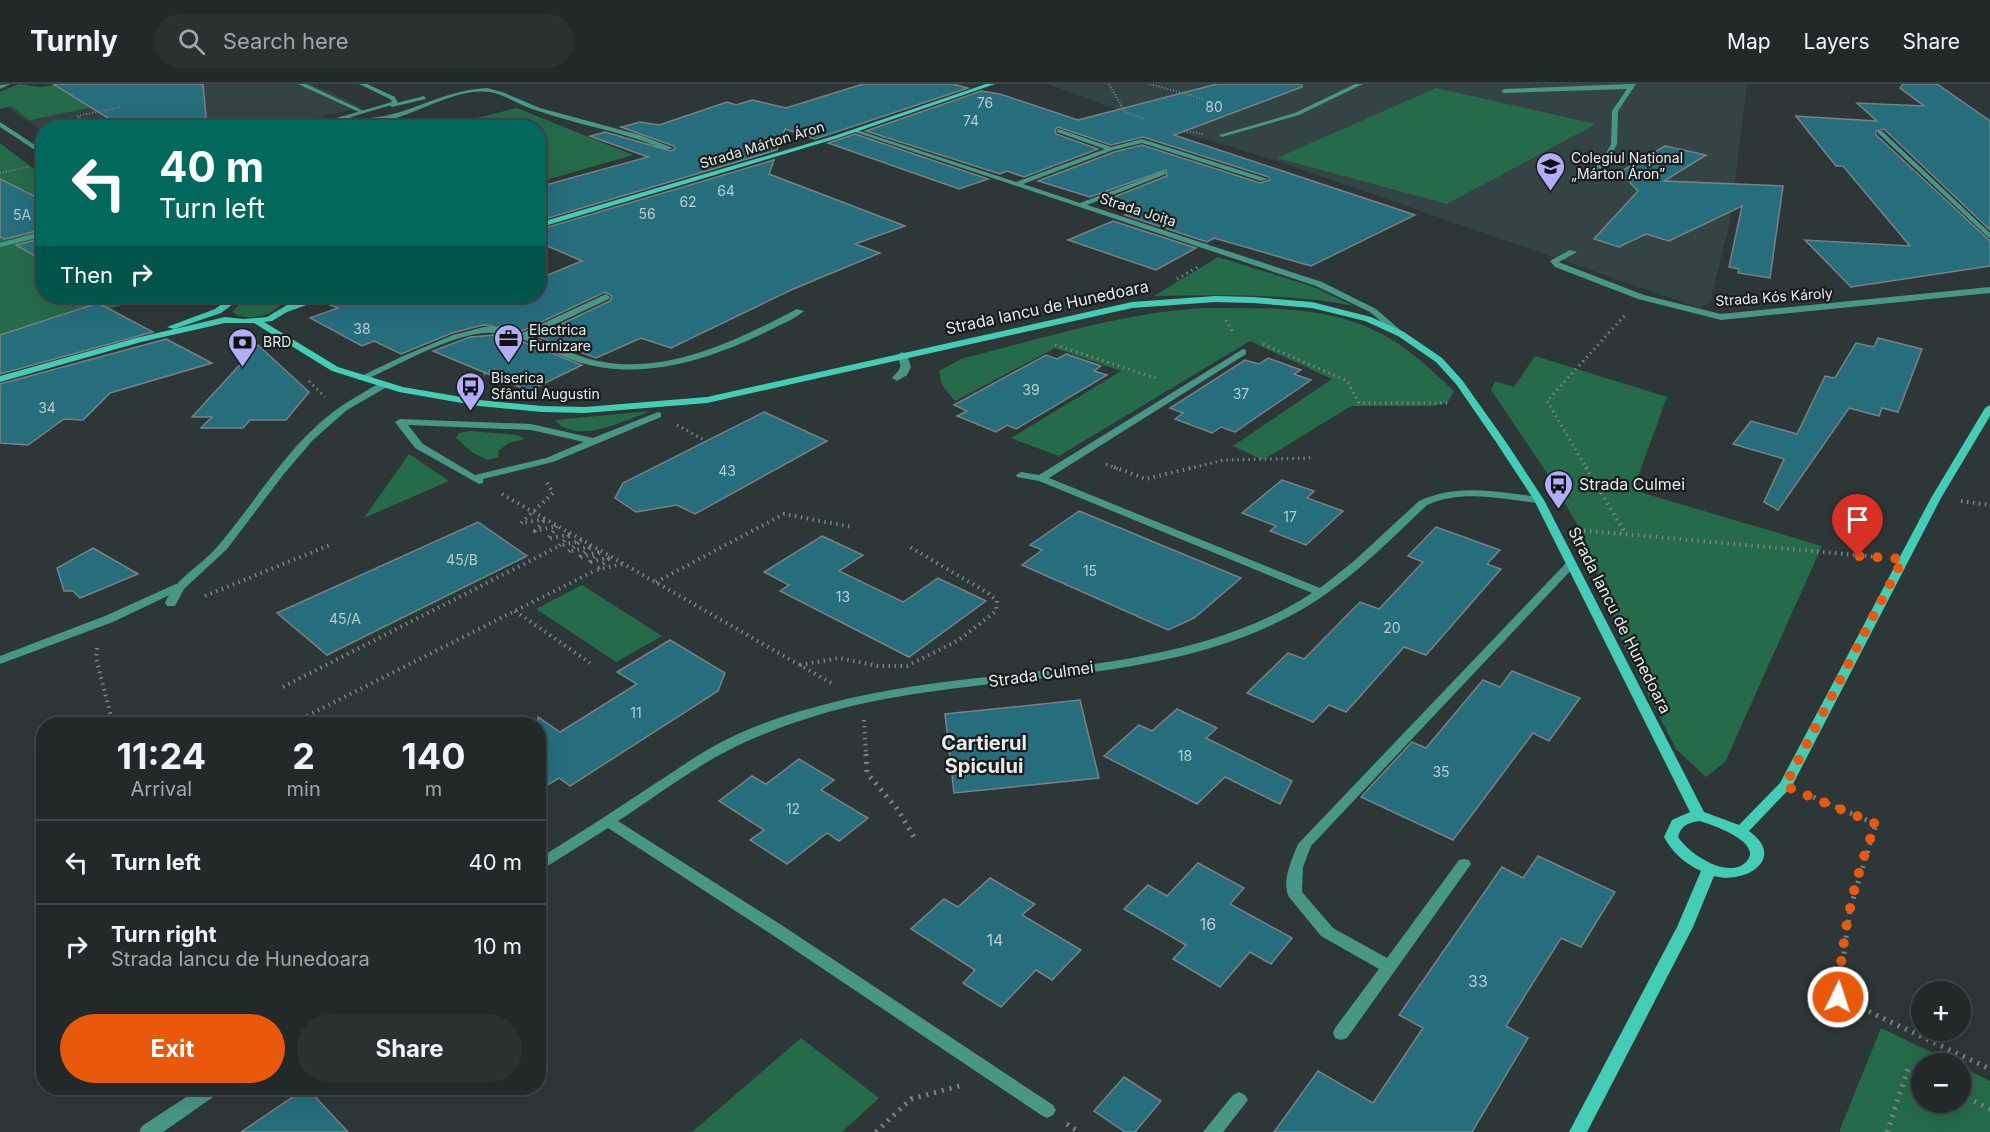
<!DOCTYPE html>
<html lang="en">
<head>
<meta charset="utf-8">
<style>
  :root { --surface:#222929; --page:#2a3131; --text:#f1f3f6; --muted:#a2a6a8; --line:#3f4546; --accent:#ea580c }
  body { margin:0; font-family:Inter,sans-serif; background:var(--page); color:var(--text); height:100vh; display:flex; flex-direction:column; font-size:22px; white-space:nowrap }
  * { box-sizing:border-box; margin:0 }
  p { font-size:20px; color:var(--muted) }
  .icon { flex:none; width:33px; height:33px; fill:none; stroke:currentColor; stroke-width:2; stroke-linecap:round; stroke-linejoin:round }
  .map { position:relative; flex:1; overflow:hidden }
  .panel { position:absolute; left:36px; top:633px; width:510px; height:378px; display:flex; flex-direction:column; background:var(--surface); border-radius:24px; box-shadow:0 6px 24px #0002,0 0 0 2px var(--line) }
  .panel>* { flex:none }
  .hud { position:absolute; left:36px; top:36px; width:510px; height:183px; border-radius:24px; box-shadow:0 6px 24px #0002,0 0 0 2px var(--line); background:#00695c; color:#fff; overflow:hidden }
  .controls { position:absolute; left:1911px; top:897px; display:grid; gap:12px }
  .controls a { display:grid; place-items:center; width:60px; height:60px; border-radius:50%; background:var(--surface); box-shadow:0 6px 24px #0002,0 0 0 2px var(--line); font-size:30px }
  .pin { position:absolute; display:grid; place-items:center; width:51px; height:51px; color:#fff; margin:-62px -26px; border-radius:50% 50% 50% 0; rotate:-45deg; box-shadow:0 0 6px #0007 }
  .pin .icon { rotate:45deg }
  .me { position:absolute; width:66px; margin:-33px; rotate:4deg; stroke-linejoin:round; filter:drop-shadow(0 0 4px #0008) }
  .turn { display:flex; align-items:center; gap:21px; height:126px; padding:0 24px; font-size:27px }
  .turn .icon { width:78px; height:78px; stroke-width:2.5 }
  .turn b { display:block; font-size:42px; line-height:51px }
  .then { display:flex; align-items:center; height:57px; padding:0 24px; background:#0003; gap:12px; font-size:22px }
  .eta { display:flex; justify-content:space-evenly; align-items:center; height:102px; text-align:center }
  .eta b { font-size:36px; font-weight:700; line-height:42px }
  .primary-button { display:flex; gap:12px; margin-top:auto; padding:12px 24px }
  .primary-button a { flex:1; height:69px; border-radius:36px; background:var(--accent); color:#fff; font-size:24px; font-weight:700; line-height:69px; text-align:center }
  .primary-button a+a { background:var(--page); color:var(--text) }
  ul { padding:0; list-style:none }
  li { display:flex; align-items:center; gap:18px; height:84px; padding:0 24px; border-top:2px solid var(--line) }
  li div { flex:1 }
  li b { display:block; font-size:22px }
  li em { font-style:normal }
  header { display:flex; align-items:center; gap:36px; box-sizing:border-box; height:84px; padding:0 30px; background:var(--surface); border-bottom:2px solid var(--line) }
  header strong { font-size:28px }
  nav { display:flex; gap:33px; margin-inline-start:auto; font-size:21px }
  .search { width:420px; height:54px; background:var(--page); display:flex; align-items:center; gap:15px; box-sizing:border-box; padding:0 21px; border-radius:33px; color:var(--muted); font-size:22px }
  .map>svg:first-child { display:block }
</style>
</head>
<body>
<header>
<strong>Turnly</strong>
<div class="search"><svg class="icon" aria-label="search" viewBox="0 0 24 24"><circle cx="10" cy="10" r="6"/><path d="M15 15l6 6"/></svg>Search here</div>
<nav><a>Map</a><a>Layers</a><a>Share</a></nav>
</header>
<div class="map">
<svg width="1990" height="1048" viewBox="0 0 1990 1048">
  <rect width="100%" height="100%" fill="#2e3737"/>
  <g fill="#344444">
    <path d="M126,0H312L361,23L281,43L44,44L43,48L8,23Z"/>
    <path d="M1048,0H1747L1730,137L1710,218L1700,224L1277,77L1168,44Z"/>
  </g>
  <g fill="#256a49">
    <path d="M19,0L41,3L54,1L63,6L87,2L160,0L172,7L30,36L11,22L0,25V8Z"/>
    <path d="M1436,4L1596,40L1447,120L1277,74Z"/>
    <path d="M517,24L633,71L539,98L538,44L440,43Z"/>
    <path d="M0,59L43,92L44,212H151L109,225L98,219L0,251Z"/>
    <path d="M1218,173L1311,202L1354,222C1287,209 1222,211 1154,212Z"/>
    <path d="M256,215L276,216L280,221C271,233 244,238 232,228L241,219Z"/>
    <path d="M1202,224C1259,224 1325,221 1378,248C1407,262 1430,285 1454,307L1448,318L1434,322H1351L1263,376L1233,362L1332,295L1250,257L1059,372L1011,354L1121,287L1055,264L955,317L942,301L939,287L961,275C1040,255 1121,229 1202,224Z"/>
    <path d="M1535,272L1667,313L1633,406L1822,462L1725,678L1706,693L1676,665L1626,567L1583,451L1553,398L1491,306L1495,297L1514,303Z"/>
    <path d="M651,327C625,336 577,362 555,336Z"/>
    <path d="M469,347L518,351L525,355L509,359L498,367L499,373L488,376L473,369L456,354L459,349Z"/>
    <path d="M409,370L449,397L364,434Z"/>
    <path d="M582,501L662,552L616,578L536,525Z"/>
    <path d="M1881,944L1954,979L1922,980V1018H1960L1961,983L1990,997V1048H1839Z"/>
    <path d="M801,954L879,1014L842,1048H692Z"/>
  </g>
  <g fill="#276e7d" stroke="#788184" stroke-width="1.5">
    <path d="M53,0H203L207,44H124Z"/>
    <path d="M863,0H953L968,4L815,55L785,45L777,66L538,137V103L648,73L590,52L605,48L671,67L675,65L674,62L621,43L640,38L659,41L727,18L736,21L752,16L786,24Z"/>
    <path d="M1217,0H1302V3L1174,51L1415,131L1311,182L1214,154L1207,158L1125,131L1136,127L1104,117L1167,92L1166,86L1090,113L1038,97L1114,68L1142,61L1260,99L1270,96L1269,93L1143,53L1111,61L1058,43L1055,46L1056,50L1098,65L1024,93L1007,87L1000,90L866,47L981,7L1000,10L1078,36Z"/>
    <path d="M1903,0H1937L1990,37V146L1884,45L1876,47V51L1990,157V182L1851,203L1805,156L1910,162L1843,82H1836L1796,32L1877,37L1857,19L1924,22L1900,4Z"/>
    <path d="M855,50L988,95L959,105L828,59Z"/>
    <path d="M1665,62L1706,71L1664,97L1783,102L1770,194L1738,189L1739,185L1729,183L1742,122L1669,157L1646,150L1619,163L1594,155L1638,107L1620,88Z"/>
    <path d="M774,76L769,90L905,142L855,160L880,169L791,206L671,264L641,254L596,274L536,252L610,217L612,212L605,208L522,247L483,241L452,249L401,270L374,257L362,262L310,234L338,224L322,218L329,212H538V195L582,177L538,158V146Z"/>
    <path d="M0,95L44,117V145L5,155L0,153Z"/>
    <path d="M1113,137L1196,164L1156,186L1068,156Z"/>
    <path d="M44,154V177L16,161Z"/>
    <path d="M98,219L153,248L0,290V251Z"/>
    <path d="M495,251L518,256L582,281L529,307L433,267L470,253Z"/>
    <path d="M1878,254L1922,265L1898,328L1882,324L1879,332L1849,324L1778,426L1764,418L1784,375L1733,360L1751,337L1797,350L1825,292L1835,294L1856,259L1874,263Z"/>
    <path d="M166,255L212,279L110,309L83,336L64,335L28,361L0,359V300Z"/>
    <path d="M258,261L309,308L286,336H250L243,344H201L212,333H192Z"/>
    <path d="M1066,270L1101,282L1094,287L1107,291L1016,345L1007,341L996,348L957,332L967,327L954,321L1046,271L1057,275Z"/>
    <path d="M1268,274L1301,286L1294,290L1311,296L1235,348L1221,343L1212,349L1175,335L1183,329L1170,324L1245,276L1259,280Z"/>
    <path d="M764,328L827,357L695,430L677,421L636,428L615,414L623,399Z"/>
    <path d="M1282,396L1314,407L1307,414L1343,427L1306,461L1270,447L1276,442L1242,429Z"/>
    <path d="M1079,427L1183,470L1241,494L1194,534L1168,546L1022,481L1042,466L1030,461Z"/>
    <path d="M478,438L527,472L327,571L277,529Z"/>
    <path d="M1436,443L1500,466L1487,480L1501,485L1426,571L1404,563L1346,628L1329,621L1313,638L1247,609L1288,569L1304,575L1360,518L1379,525L1423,478L1408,472Z"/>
    <path d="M822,452L863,471L839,487L903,518L938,494L986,517L909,573L780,507L789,501L764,488Z"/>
    <path d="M93,464L138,490L80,514L73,507H64L57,484Z"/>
    <path d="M670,556L725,589L718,607L570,702L559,694L538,707V633L560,648L637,600L617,588Z"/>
    <path d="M1512,587L1580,614L1549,657L1533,649L1453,756L1361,713L1412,658L1426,664L1483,596L1500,603Z"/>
    <path d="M1080,616L1099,694L954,709L945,630Z"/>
    <path d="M1177,625L1217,644L1206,654L1292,697L1280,720L1225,693L1197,720L1104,672L1139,641L1152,647Z"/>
    <path d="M799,675L834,696L821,706L868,734L839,757L827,749L787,780L750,756L764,746L719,717L752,692L766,700Z"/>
    <path d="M1538,772L1615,808L1581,863L1561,854L1506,942L1528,954L1472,1048H1274L1318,987L1373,1019L1423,944L1399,931L1502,783L1523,794Z"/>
    <path d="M1198,779L1244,804L1230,820L1292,854L1271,880L1250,868L1220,903L1173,875L1186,861L1124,825L1148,801L1167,812Z"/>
    <path d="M990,794L1035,820L1022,831L1081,866L1052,896L1036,886L1001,923L963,899L975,886L911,845L944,815L958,823Z"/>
    <path d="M1124,993L1161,1017L1135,1048H1125L1094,1027Z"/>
    <path d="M307,1004L348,1048H241L306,1004Z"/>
  </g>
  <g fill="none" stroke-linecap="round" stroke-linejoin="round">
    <g stroke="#7c8484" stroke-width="2" stroke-dasharray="1 2" stroke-linecap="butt">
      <path d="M1109,0L1125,28L1145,35"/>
      <path d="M1150,0L1203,15"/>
      <path d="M94,44L77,32L121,23"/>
      <path d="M1184,47L1203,50"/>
      <path d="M0,89L28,83"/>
    </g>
    <g stroke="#7c8484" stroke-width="3" stroke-dasharray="1.5 4" stroke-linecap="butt">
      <path d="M1177,195L1199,182"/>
      <path d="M1226,236L1234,250"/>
      <path d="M1263,260L1347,297L1359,319H1448"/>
      <path d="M1055,261L1159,295"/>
      <path d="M474,295L497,284"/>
      <path d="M309,297L325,313"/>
      <path d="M677,341L706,357"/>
      <path d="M1106,380L1118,385"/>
      <path d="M1189,385L1223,376L1311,374"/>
      <path d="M1587,385L1547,317L1626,230"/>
    </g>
    <g stroke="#7c8484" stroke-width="4" stroke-dasharray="1.5 4.5" stroke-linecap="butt">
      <path d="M1114,383L1146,395L1195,383"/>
      <path d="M1586,383L1625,449"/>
      <path d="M547,399L553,409L521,439L546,435L535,447L557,442L548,455L571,450L559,462L582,456L568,468L592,462L578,474L601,467L588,479L611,473L596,486L622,480"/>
      <path d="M502,410L831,599"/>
      <path d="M1961,417L1990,421"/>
      <path d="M1578,446L1879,473"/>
      <path d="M656,498L784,430L852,443"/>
      <path d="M205,512L332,460"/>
      <path d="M515,527L590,579"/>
      <path d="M97,564L96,574L113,640"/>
      <path d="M800,581L839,574L878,582H907L959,556L996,527L997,517L988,509L908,462"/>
      <path d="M283,603L559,462"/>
      <path d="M864,636L866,671"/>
      <path d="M291,640L596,486"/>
    </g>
    <g stroke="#7c8484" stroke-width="5" stroke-dasharray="2 6" stroke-linecap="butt">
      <path d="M866,670L867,689L898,726L914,753"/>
      <path d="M1806,710L1876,740L1850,825L1838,913L1990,985"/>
      <path d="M1960,1010L1990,1025"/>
      <path d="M1067,1040L1079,1048"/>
      <path d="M876,1048L911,1015L963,1001"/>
      <path d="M1887,1048L1908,985L1922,991"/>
    </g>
    <g fill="#489686" fill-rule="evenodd">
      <path d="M298,0H306L366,28L361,29Z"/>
      <path d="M1355,0H1363L1299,31L1222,53L1219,51L1295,29Z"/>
      <path d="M1630,0H1636L1618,27L1617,60L1610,74L1598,88L1573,97L1569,95L1570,93L1594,86L1604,73L1611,60L1612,27L1627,5L1504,9L1501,7L1504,5Z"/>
      <path d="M487,4L502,8L540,24L640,51L673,64C666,68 652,60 643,57C607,45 569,38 532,25C518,20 505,11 490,8C441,1 384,59 339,34L342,32C394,44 434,6 487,4Z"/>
      <path d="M424,12L426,15L392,23L389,21Z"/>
      <path d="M606,210L610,213L609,215L530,252C556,261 581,276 609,279C676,287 739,255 797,225L804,227C794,236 777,242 764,249C706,277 639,298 575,277C546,267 515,246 484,249C448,252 399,281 365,296H359L357,294L403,272L453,251L484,243H495L522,249Z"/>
      <path d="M902,268L907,271L911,283L907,291L897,297L892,294C902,283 902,285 897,271Z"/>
      <path d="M176,500L180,502L182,504L180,506L113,538L0,580V572L105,532Z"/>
    </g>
    <g fill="#489686" fill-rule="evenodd">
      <path d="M10,0L9,1L0,5V1Z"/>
      <path d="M359,0H367L395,13L398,19L314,44H302L392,18L390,15Z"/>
      <path d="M0,38L44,67V72L0,43Z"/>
      <path d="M1059,45L1111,63L1142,55L1268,95L1261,97L1142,59L1113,66L1023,100L1080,119L1162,88H1166V90L1087,121L1322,198L1376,225L1405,250L1401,253L1398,252L1370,228L1316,202L852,47L857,46L1016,98L1105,65L1057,48V46Z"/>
      <path d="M1878,47H1882L1990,149V155L1878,49Z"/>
      <path d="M44,147V152L0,163V159Z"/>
      <path d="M1570,166L1577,168L1559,178L1561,179L1644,211L1721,230L1990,203V209L1721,236L1638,215L1555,183L1550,177Z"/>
      <path d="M1243,265L1246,266V270L1049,394L1320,504L1354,477L1419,417C1458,399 1498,408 1539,413L1544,416L1539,419C1501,415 1463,405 1427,421C1384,462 1342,505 1290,532C1146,608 962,585 809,634C780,643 751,654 725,668C689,687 652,715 618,737L783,842L1053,1021L1056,1026L1053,1031L1047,1034L1041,1031L771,850L608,744L538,788V775C578,750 617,725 656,699C675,687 694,673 714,662C755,639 804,625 851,614C999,580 1181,595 1312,509L1039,397L1017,393L1016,391L1021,388L1039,391Z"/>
      <path d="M384,298L389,301L387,303L347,326L313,356L283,391L227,465L184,505L175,522H167L165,519C176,493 200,483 217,463C262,411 294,348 356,313C365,308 374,301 384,298Z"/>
      <path d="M658,328L661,329V333L553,378L483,395V399L479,400L415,364L395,338L400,335L531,340L593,354ZM408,341L531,346L584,358L546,374L475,391L423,360Z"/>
      <path d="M1571,477L1577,480L1575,482L1311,762L1303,783L1302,808L1333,844L1387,874L1459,776L1464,775L1469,776L1471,780L1347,954L1341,956L1335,954L1333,949L1335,944L1379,885L1321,852L1289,813C1281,798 1292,775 1298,760L1567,478Z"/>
      <path d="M200,1004H222L219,1009L163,1048H139L142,1042Z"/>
      <path d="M1239,1008L1245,1011L1248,1016L1223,1048H1203L1233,1011Z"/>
    </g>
    <g fill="#43cdb4" fill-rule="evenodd">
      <path d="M986,0H995L838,54L538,144V139L834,52Z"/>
      <path d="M243,212H254L233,220L221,229L174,245L167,243L215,225L227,216Z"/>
      <path d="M280,212L294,213L295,220L317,212H327L326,214L287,228L272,237L264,238L338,283L403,303L479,316L542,322L585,323L707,313L1132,218L1215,212L1253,213L1312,218L1371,233L1404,248L1442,274L1462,296L1506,358L1544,416L1704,728L1739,741L1780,699L1931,414L1985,324L1990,321V332L1941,414L1792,702L1749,747C1787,774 1746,801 1714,792L1693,843L1587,1048H1569L1677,843L1701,787C1684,779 1673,769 1664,753L1672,736L1690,728L1534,416L1496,358L1456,300L1436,278L1398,252L1365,237L1312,224L1253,219L1215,218L1132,224L707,319L585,329L542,328L479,322L399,308L332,287L254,239H225L141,258L0,298V292L136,254L225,233L244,235L267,233L287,221V216ZM1699,737C1711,740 1763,758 1747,777C1729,797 1689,770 1678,753C1681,741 1688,739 1699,737Z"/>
    </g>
  </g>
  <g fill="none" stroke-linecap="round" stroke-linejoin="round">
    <path stroke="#ea580c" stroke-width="10" stroke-dasharray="0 18" d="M1838,913C1842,853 1853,796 1876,740L1785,702L1903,475L1858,472"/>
  </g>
  <defs>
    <symbol id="school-pin" viewBox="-11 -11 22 30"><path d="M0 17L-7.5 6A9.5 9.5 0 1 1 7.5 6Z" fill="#b3adf9" stroke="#191d1d"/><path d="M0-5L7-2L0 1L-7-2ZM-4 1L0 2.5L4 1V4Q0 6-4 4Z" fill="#111"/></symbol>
    <symbol id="office-pin" viewBox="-11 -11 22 30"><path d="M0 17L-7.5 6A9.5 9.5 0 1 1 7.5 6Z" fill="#b3adf9" stroke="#191d1d"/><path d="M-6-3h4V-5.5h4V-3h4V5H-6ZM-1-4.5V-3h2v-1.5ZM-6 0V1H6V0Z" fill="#111"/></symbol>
    <symbol id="bank-pin" viewBox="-11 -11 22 30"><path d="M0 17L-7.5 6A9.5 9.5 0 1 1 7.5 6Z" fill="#b3adf9" stroke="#191d1d"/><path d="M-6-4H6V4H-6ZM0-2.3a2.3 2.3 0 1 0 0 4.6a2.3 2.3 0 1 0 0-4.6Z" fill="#111"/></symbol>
    <symbol id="bus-pin" viewBox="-11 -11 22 30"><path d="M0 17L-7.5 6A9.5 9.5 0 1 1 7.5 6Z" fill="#b3adf9" stroke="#191d1d"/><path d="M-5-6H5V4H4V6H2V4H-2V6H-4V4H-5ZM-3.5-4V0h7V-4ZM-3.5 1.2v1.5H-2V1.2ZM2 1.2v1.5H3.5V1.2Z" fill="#111"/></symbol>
  </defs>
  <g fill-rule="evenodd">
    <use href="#school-pin" x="1534" y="66" width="33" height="45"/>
    <use href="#office-pin" x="492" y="238" width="33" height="45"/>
    <use href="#bank-pin" x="226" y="242" width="33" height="45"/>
    <use href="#bus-pin" x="454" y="286" width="33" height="45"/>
    <use href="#bus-pin" x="1542" y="384" width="33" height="45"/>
  </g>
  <g text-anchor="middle" stroke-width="4.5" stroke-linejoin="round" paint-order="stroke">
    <g font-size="14" fill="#b7ccd0">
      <text x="985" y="24">76</text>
      <text x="1214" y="28">80</text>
      <text x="971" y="42">74</text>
      <text x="726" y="112">64</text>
      <text x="688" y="123">62</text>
      <text x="647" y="135">56</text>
      <text x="22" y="136">5A</text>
      <text x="362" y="250">38</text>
      <text x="1031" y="311">39</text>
      <text x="1241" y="315">37</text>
      <text x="47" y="329">34</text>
      <text x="727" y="392">43</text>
      <text x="1290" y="438">17</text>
      <text x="462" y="481">45/B</text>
      <text x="1090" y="492">15</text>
      <text x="843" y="518">13</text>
      <text x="345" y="540">45/A</text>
      <text x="1392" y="549">20</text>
      <text x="636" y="634">11</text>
      <text x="1185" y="677">18</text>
      <text x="1441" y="693">35</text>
      <text x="793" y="730">12</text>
    </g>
    <g font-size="14" fill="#e7ecec" stroke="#191d1d">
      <text transform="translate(762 61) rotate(-17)" y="5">Strada Márton Áron</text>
      <text transform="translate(1138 126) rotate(18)" y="5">Strada Joița</text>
      <text transform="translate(1774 213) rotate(-4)" y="5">Strada Kós Károly</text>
    </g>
    <g font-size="14" fill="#e7ecec" stroke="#191d1d" text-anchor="start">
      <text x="1571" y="79">Colegiul Național<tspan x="1571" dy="16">„Márton Áron”</tspan></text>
      <text x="529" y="251">Electrica<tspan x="529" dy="16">Furnizare</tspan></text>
      <text x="263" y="263">BRD</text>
      <text x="491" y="299">Biserica<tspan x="491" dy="16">Sfântul Augustin</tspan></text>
    </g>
    <g font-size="16" fill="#e7ecec" stroke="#191d1d">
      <text transform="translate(1047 223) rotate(-12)" y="6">Strada Iancu de Hunedoara</text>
      <text transform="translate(1620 536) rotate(63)" y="6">Strada Iancu de Hunedoara</text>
      <text transform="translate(1041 590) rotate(-8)" y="6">Strada Culmei</text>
    </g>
    <g font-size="16" fill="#e7ecec" stroke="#191d1d" text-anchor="start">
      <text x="1579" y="406">Strada Culmei</text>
    </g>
    <g font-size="16" fill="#b7ccd0">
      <text x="1208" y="846">16</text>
      <text x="995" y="862">14</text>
      <text x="1478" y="903">33</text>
    </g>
    <g font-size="20" font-weight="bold" fill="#e7ecec" stroke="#191d1d">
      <text x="984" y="666">Cartierul<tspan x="984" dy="23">Spicului</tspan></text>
    </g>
  </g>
</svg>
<div class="controls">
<a>+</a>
<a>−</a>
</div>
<div class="pin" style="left:1858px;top:472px;background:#d93025"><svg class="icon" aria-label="arrive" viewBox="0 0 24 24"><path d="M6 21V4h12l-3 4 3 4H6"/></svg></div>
<svg class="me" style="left:1838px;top:913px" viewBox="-20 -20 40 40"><circle r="17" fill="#ea580c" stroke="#fff" stroke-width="3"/><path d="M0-11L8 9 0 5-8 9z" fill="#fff"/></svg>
<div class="hud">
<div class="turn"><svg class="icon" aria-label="left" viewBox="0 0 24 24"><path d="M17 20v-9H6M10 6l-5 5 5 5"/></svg><div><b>40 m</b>Turn left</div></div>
<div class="then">Then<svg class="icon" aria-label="right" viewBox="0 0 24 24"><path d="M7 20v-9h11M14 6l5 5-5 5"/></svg></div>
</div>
<section class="panel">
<div class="eta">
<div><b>11:24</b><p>Arrival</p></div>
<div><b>2</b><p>min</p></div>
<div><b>140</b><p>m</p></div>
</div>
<ul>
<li><svg class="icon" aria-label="left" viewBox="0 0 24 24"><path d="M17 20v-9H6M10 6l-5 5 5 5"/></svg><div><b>Turn left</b></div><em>40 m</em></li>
<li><svg class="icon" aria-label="right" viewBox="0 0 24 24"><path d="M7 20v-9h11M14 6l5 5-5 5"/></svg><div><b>Turn right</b><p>Strada Iancu de Hunedoara</p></div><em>10 m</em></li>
</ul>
<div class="primary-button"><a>Exit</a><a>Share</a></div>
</section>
</div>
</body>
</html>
